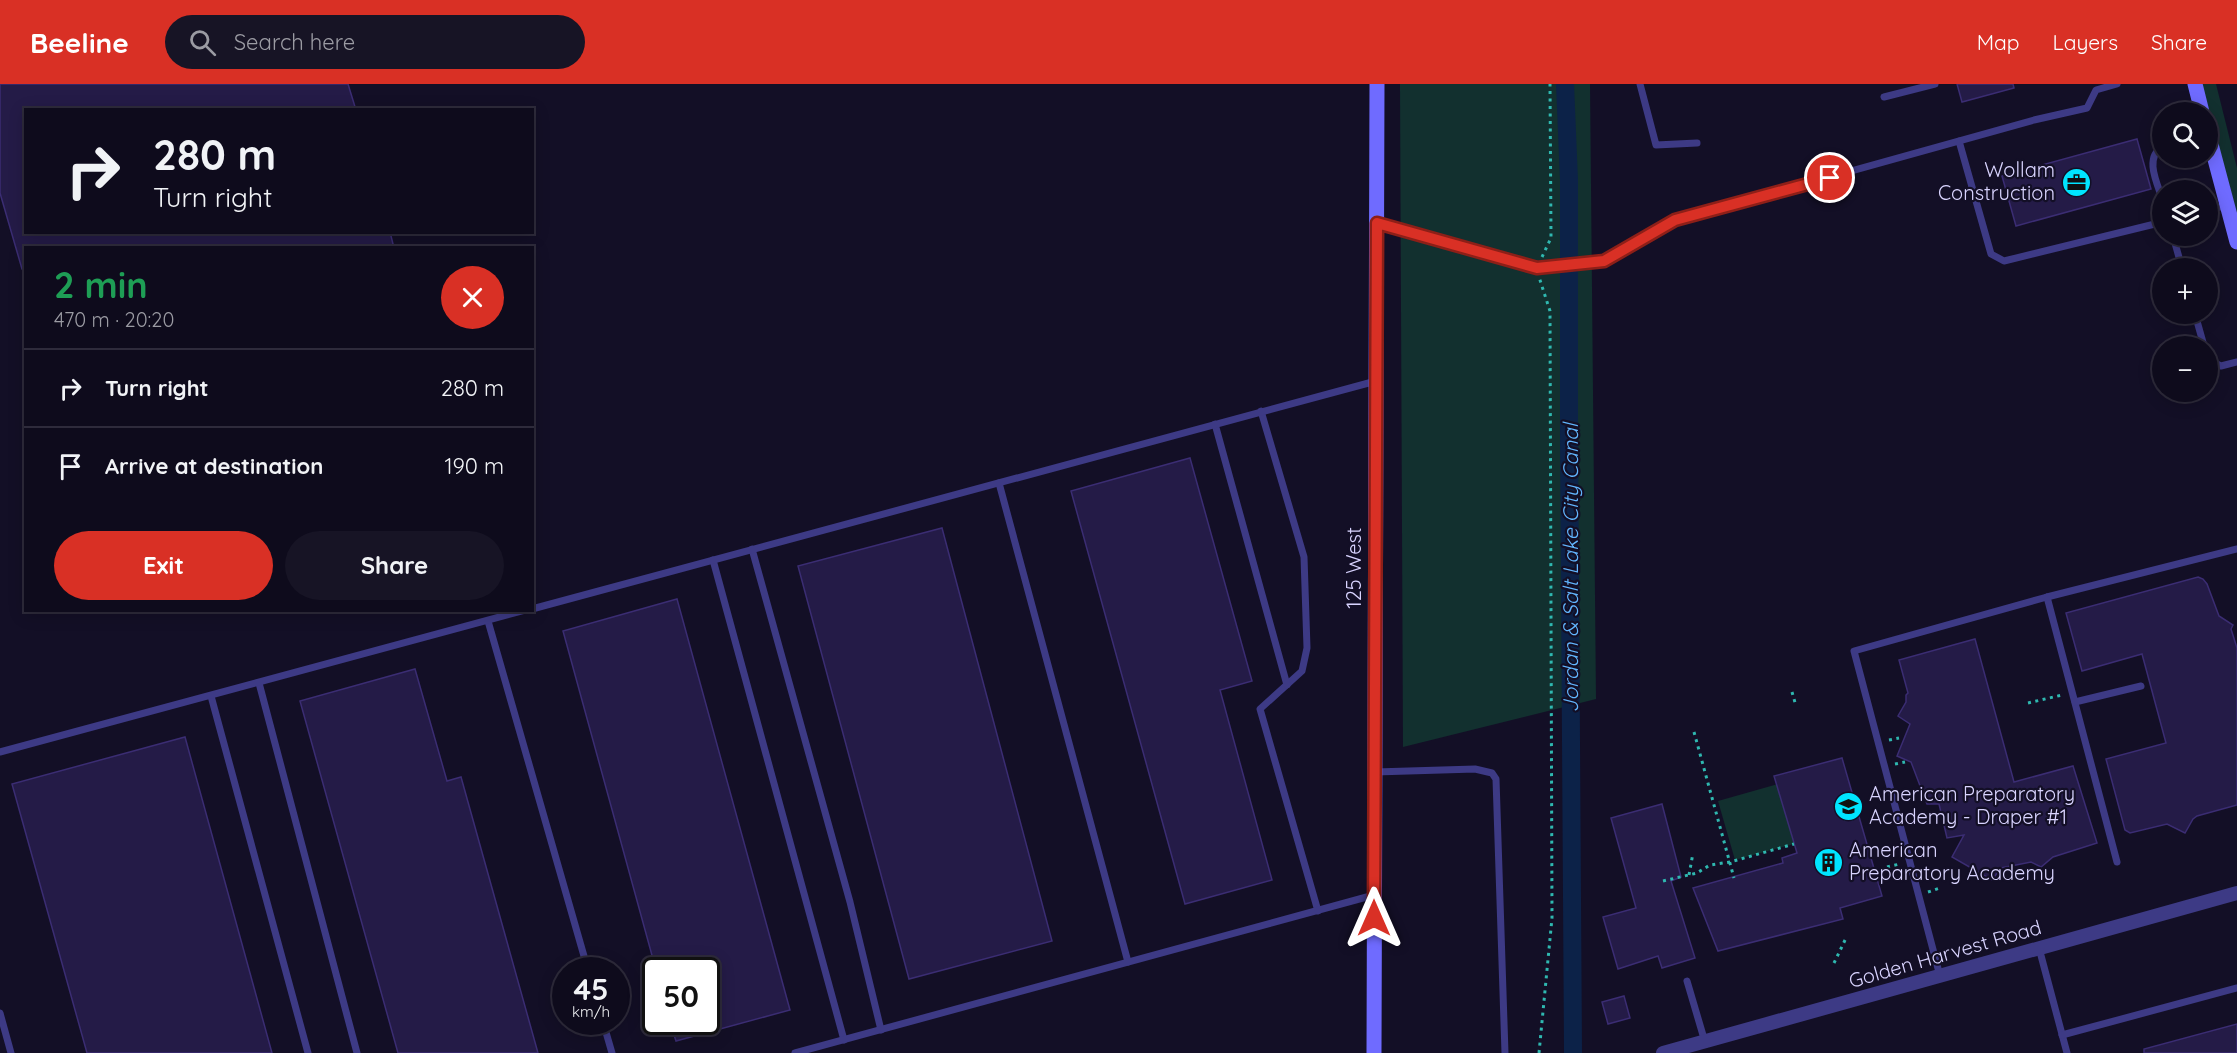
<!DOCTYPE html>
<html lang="en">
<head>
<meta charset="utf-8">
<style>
  :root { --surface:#0e0b1c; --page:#171425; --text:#f1f3f6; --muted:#9b9ba3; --line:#2e2b3b; --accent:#d93025 }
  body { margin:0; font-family:Quicksand,sans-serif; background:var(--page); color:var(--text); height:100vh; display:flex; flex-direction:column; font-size:22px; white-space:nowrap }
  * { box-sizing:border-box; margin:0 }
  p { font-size:20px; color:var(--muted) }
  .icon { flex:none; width:33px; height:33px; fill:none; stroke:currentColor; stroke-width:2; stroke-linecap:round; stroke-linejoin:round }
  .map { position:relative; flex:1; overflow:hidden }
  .sheet { position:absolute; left:24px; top:162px; width:510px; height:366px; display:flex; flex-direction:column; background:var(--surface); border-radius:0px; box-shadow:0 3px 15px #0003,0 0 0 2px var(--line) }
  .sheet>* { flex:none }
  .banner { position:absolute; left:24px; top:24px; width:510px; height:126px; border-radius:0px; box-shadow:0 3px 15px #0003,0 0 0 2px var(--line); background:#0e0b1c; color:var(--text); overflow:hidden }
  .fabs { position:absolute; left:2152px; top:18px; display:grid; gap:12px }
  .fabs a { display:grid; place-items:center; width:66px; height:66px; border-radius:50%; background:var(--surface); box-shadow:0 3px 15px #0003,0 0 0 2px var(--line); font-size:30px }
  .speed { position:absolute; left:552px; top:873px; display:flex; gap:12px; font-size:30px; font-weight:700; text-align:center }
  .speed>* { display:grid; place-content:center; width:78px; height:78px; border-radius:50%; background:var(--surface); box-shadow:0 3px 15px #0003,0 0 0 2px var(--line); line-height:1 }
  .speed small { font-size:15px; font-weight:400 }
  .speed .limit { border:3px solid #111; border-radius:9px; background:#fff; color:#111 }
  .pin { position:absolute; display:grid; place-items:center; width:51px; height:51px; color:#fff; margin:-26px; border:3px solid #fff; border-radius:50%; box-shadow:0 2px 6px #0007 }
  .me { position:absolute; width:66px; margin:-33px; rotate:0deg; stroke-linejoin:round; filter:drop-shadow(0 0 4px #0008) }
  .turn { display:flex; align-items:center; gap:21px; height:126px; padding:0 30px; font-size:27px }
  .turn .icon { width:78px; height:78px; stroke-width:2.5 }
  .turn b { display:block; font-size:42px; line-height:51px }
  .round { display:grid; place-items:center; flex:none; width:63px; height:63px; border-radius:32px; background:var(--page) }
  .headline { display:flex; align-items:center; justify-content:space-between; height:102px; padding:0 30px }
  h1 { font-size:36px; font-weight:800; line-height:45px; color:#1e9e55 }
  .action { display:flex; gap:12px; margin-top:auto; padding:12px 30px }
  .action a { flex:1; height:69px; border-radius:36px; background:var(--accent); color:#fff; font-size:24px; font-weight:800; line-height:69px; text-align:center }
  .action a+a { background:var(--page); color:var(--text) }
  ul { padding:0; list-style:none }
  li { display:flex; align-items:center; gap:18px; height:78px; padding:0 30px; border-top:2px solid var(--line) }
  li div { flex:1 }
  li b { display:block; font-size:22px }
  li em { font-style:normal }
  header { display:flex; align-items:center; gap:36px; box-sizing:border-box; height:84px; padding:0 30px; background:var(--accent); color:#fff }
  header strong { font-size:28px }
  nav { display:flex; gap:33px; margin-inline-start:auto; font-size:21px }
  .search { width:420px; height:54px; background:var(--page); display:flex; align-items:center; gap:15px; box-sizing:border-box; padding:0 21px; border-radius:33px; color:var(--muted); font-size:22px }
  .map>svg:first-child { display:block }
</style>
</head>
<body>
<header>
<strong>Beeline</strong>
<div class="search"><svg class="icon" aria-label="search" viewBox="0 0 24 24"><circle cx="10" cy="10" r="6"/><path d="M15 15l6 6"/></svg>Search here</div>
<nav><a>Map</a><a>Layers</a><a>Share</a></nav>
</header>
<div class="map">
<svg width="2237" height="969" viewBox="0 0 2237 969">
  <rect width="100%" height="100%" fill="#130f26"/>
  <g fill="#12302f">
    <path d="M1400,0H1590L1596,615L1403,663Z"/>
    <path d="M2202,0H2216L2237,84V130Z"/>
    <path d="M1778,700L1794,760L1735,776L1718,717Z"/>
  </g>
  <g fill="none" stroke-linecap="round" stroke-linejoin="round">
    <path stroke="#0c2248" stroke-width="18" d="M1565,0L1569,96V345L1573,969"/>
  </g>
  <g fill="#241b47" stroke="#3b2d73" stroke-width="1.5">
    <path d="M0,0H348L356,26H26V148H390L394,164H26V185H22L0,109Z"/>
    <path d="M1957,0H2013L2014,4L1962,18Z"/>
    <path d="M2137,55L2151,105L2016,142L2002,92Z"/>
    <path d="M1190,374L1252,597L1220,606L1272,796L1185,820L1071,407Z"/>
    <path d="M942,444L1052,857L909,895L798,482Z"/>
    <path d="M2198,493L2203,495L2207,500L2219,532L2233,541L2231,545L2237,564V721L2197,732L2193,735L2185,749L2167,740L2130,749L2125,746L2106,675L2166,659L2142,570L2082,587L2066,529Z"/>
    <path d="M677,515L790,926L676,957L670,938H706V886H656L563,547Z"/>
    <path d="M1975,555L2014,698L2073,682L2097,759L2053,773L2041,783L2031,778L2001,784L1992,796L1952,773L1964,751L1947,754L1939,720H1927L1911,678L1897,672L1910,640L1898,632L1906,618V611L1908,609L1899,576Z"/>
    <path d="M415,585L447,697L461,693L538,969H398L300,617Z"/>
    <path d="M185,653L272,969H87L12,700Z"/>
    <path d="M1842,674L1882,812L1840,824L1843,835L1718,867L1693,804L1783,779L1782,774L1797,769L1774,692Z"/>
    <path d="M1662,720L1681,793L1671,797L1695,874L1662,884L1658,872L1618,885L1603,833L1636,824L1611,734Z"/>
    <path d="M1624,912L1630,934L1608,940L1602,918Z"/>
    <path d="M2237,940V969H2144V965Z"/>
  </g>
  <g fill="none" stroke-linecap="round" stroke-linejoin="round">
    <g stroke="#2fb8b0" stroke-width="3" stroke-dasharray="3 4.5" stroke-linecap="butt">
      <path d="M1542,173L1551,154L1550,0"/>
      <path d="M1792,608L1796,622"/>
      <path d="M2028,619L2062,611"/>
      <path d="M1694,648L1734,794"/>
      <path d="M1889,656L1899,654"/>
      <path d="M1895,680L1905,678"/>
      <path d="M1887,783L1900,780"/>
      <path d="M1689,791L1693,769"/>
      <path d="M1663,797L1697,789L1710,781L1730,778L1794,760"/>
      <path d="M1928,808L1940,804"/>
      <path d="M1834,879L1847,852"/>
      <path d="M1539,969L1552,834L1550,227L1539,193"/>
    </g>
    <g stroke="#3d3a85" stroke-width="7">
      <path d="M1640,0L1656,61L1697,59"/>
      <path d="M1884,13L1935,0"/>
      <path d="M1959,57L1991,170L2004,177L2163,138"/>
      <path d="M2163,63C2143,73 2158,101 2163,117"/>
      <path d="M2208,126L2227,121"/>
      <path d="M1377,139L1537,184L1604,177L1675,136L2034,36L2087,24L2096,6L2117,0"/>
      <path d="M2173,152L2182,184"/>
      <path d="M2195,230L2204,262"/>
      <path d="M2208,276L2221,282L2237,278"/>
      <path d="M1261,327L1304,473L1307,564L1302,587L1260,625L1318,827"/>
      <path d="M1215,340L1287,601"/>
      <path d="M999,399L1128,878"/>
      <path d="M752,465L850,818L881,946"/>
      <path d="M713,476L844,956"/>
      <path d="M2047,513L2117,778"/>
      <path d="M532,525L1376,297"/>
      <path d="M488,537L588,886"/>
      <path d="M259,599L357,969"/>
      <path d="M211,612L308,969"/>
      <path d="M2075,618L2141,602"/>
      <path d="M0,668L525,526"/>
      <path d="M1375,688L1475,685L1492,689L1496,695L1505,969"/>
      <path d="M2039,864L2067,969"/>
      <path d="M1940,892L1854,567L2047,513L2237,465"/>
      <path d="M1687,897L1705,958"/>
      <path d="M0,929L11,969"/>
      <path d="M603,938L612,969"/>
      <path d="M2062,951L2237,904"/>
      <path d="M795,969L1374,811"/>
    </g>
    <path stroke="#3d3a85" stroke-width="14" d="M1663,969L2237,809"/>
    <g stroke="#6f6bff" stroke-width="15">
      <path d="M2195,0L2202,28"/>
      <path d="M2208,49L2237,158"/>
      <path d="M1374,969L1377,0"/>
    </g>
  </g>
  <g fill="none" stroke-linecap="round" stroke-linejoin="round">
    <defs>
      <path id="route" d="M1374,834L1377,139L1537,184L1604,177L1675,136L1830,94"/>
    </defs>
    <use href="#route" stroke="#8d1f18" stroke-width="15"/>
    <use href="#route" stroke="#d93025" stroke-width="10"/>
  </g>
  <defs>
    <symbol id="office-disc" viewBox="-11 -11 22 22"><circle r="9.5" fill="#00e5ff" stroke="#130f26"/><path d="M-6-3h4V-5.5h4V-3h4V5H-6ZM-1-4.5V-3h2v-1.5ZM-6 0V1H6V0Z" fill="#111"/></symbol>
    <symbol id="school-disc" viewBox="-11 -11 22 22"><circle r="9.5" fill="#00e5ff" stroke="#130f26"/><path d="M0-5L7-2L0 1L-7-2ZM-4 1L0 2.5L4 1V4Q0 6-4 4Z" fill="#111"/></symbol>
    <symbol id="building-disc" viewBox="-11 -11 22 22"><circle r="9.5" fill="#00e5ff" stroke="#130f26"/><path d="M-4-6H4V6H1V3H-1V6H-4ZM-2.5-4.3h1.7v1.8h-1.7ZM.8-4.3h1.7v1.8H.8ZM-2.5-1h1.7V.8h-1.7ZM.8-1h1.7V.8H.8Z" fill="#111"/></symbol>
  </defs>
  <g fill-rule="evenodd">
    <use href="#office-disc" x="2060" y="82" width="33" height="33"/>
    <use href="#school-disc" x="1832" y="706" width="33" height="33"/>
    <use href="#building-disc" x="1812" y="762" width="33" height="33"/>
  </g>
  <g text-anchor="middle" stroke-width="4.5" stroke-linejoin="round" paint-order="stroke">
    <g font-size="20" fill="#d9d4ff" stroke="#130f26" text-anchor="start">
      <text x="2055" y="93" text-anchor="end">Wollam<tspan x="2055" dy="23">Construction</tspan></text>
      <text x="1869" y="717">American Preparatory<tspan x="1869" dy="23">Academy - Draper #1</tspan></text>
      <text x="1849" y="773">American<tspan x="1849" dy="23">Preparatory Academy</tspan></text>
    </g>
    <g font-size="20" fill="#d9d4ff" stroke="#130f26">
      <text transform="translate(1354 484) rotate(-90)" y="7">125 West</text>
      <text transform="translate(1945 870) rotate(-16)" y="7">Golden Harvest Road</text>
    </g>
    <g font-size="21" font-style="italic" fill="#62b6ff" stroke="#130f26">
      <text transform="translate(1571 484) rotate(-90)" y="7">Jordan &amp; Salt Lake City Canal</text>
    </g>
  </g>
</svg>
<div class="fabs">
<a><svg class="icon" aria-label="search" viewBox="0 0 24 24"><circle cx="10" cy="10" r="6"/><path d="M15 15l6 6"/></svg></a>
<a><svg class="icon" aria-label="layers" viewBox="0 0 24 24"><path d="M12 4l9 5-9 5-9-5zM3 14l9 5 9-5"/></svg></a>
<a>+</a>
<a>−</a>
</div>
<div class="speed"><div>45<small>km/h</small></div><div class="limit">50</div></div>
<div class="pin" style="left:1830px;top:94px;background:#d93025"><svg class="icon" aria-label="arrive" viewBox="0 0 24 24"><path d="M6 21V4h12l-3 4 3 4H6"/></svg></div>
<svg class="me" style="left:1374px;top:834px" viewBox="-20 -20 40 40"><path d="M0-17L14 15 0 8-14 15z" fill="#d93025" stroke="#fff" stroke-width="4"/></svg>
<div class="banner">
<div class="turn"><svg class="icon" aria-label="right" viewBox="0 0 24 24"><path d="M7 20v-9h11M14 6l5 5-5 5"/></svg><div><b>280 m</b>Turn right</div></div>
</div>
<section class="sheet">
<div class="headline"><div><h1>2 min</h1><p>470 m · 20:20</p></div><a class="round" style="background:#d93025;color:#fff"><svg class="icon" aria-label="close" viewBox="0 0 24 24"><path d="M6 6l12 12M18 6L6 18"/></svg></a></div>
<ul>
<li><svg class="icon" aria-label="right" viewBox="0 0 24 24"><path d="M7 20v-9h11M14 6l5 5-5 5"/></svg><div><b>Turn right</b></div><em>280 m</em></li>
<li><svg class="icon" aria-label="arrive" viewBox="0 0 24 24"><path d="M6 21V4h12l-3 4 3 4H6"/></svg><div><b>Arrive at destination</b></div><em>190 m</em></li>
</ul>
<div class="action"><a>Exit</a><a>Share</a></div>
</section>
</div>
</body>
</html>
